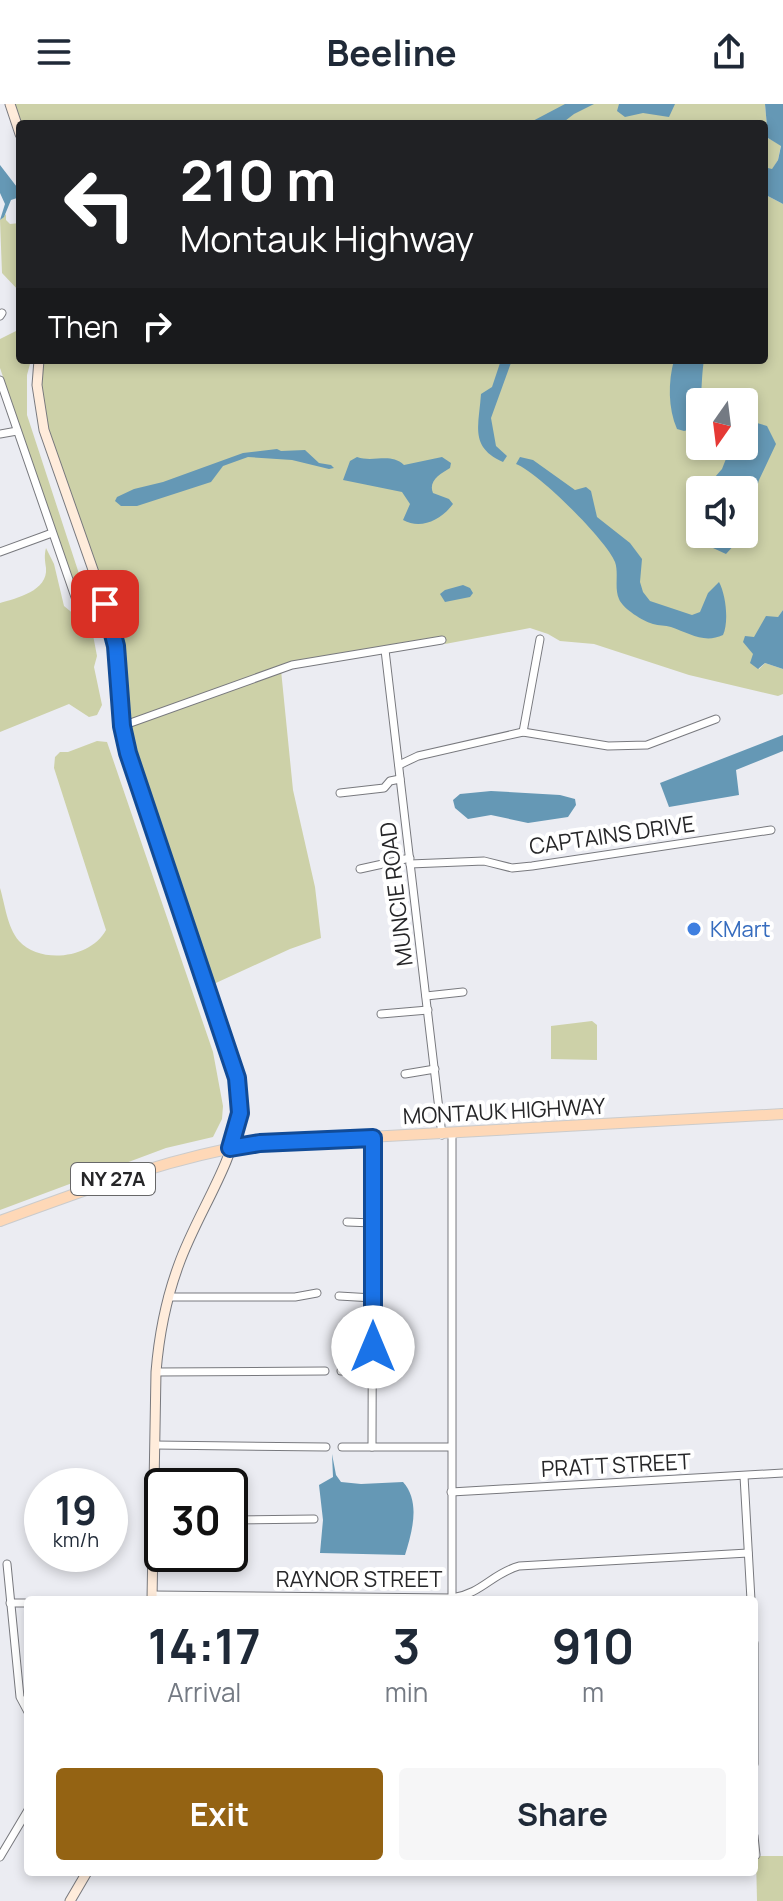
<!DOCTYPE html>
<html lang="en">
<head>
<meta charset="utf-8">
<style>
  :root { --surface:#fff; --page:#f6f6f7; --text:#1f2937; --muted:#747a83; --accent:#946313 }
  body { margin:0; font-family:Manrope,sans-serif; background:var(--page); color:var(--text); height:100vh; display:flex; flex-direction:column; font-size:30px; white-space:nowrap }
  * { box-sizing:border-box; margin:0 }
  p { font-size:26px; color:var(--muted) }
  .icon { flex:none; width:44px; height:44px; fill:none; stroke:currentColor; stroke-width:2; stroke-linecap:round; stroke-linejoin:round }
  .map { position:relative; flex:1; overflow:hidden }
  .side { position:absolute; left:24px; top:1492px; width:734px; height:280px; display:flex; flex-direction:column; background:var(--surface); border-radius:8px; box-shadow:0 4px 12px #0003 }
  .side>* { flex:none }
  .hud { position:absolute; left:16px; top:16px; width:752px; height:244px; border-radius:8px; box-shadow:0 4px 12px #0003; background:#202124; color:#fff; overflow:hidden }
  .needle { width:52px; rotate:194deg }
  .buttons { position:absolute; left:686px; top:284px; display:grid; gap:16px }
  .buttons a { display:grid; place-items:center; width:72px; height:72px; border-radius:8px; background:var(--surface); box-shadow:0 4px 12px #0003; font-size:40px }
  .speed { position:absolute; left:24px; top:1364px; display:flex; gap:16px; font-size:40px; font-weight:700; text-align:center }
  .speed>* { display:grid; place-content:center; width:104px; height:104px; border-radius:50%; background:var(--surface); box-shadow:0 4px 12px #0003; line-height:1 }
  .speed small { font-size:20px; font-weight:400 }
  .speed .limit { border:4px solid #111; border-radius:12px; background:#fff; color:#111 }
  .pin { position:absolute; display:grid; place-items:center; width:68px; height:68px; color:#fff; margin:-34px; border-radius:16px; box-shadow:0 4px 12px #0006 }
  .me { position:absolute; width:88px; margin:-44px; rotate:0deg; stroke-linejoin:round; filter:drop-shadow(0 0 6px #0008) }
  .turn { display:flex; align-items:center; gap:28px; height:168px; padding:0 32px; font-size:36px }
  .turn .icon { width:104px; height:104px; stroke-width:2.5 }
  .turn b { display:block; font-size:56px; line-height:68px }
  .then { display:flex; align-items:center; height:76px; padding:0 32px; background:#0003; gap:16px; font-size:30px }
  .eta { display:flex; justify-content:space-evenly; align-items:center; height:136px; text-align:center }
  .eta b { font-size:48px; font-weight:700; line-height:56px }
  .primary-button { display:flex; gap:16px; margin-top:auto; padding:16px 32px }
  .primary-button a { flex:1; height:92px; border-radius:8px; background:var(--accent); color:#fff; font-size:32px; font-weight:700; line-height:92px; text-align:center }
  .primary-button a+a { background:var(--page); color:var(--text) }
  header { display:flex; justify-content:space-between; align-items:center; height:104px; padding:0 32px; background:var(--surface); font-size:36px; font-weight:700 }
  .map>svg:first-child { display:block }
</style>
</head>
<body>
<header><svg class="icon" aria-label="menu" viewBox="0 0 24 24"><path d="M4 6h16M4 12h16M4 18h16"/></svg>Beeline<svg class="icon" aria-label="share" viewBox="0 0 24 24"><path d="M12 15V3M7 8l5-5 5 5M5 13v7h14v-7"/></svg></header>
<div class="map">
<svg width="783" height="1797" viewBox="0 0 783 1797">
  <rect width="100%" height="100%" fill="#ebecf2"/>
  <g fill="#cdd1a8" fill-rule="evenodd">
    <path d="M10,0H765L768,34L781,41L778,56L772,66L764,63V20H20Z"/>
    <path d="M764,90L783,100V506L753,550L759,565L765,559L783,565V590L778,592L689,571L594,540L560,537L548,530L530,524L445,540L444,536L281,566L293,686L315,783L321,834L290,845L205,884L128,649L116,542L44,326L39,256H764ZM700,298H744V342H700ZM700,386H744V430H700Z"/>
    <path d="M6,110V116L10,120L20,119V188L2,169L0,116Z"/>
    <path d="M20,225V256H31L27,271V311L83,482V491H78L0,264V235Z"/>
    <path d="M46,444L54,460L64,502L87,521L93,531L97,552L94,563L102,601L97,611L89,613L69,600L0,628V499C17,494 48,487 46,464C45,456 44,452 46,444Z"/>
    <path d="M97,637L107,638L213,948L223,1002L222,1015L213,1033L166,1044L0,1106V784C5,800 7,823 19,837C41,861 91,854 106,826L54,664L55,653L60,648H68Z"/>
    <path d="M592,917L597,921V956L551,955V922Z"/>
    <path d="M756,1752H783V1797H757Z"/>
  </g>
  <g fill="#6598b5">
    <path d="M565,0H594L574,10L561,20H527Z"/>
    <path d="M619,0H675L669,13L643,9L625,13L617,7Z"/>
    <path d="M765,0H783V100L764,90V63L772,65L778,56L781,42L768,34Z"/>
    <path d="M0,61L20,87V93L11,96L4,113L0,116L5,100L0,89Z"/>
    <path d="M501,256H512L491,314L496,342L507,352L503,358C469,343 479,321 481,290L492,283Z"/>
    <path d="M674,256H704C700,280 704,303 692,325L684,327L677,325C668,304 668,278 674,256Z"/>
    <path d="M750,317L767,322L776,340L759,376L744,426V386H715V373L722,365L731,342H744V320Z"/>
    <path d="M277,345L281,347L305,346L319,359L331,361L334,364L329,365L292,356L248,353L223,362L211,378L137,402H121L115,397L117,393L134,385L163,378L243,349Z"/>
    <path d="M357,353C374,359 390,348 404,361L442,353L451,359L450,364C440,370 428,377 433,389L449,395L453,400C441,416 421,426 403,416L410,400L402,388L343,376L350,357Z"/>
    <path d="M520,353L533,356L575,386L586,383L591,387L597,413L630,439L642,455L640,478L643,488L650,497L692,511L700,508L708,489L719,478C726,491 729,518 723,531C704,540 689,529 671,523C665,521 659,522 653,520C643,517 623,505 619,495C614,484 619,469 615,458C607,437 538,368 516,360Z"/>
    <path d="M710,430H744L726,450L713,444Z"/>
    <path d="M463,481L470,484L473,489L470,493L445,498L440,490L445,486Z"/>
    <path d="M783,506V565L765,559L758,565L750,559L753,550L743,538L745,532L754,533L766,512L778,513Z"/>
    <path d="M783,631V647L736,666L739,691L669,703L660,679Z"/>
    <path d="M491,687L560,691L575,695L576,701L568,713L528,719L491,711L468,715L455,704L453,696L460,690Z"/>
    <path d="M332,1350L336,1371L341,1378L361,1380L403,1378C421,1398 412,1428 405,1451L320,1449L323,1416L319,1381L333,1373Z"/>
  </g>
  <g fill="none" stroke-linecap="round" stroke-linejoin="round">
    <defs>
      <g id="street">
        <path d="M0,212L2,209"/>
        <path d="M0,276L75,493C83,505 93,501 105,500"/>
        <path d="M0,330L17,327"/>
        <path d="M0,448L52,429"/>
        <path d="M385,546L442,1031"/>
        <path d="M122,622L292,561L442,536"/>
        <path d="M523,628L540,535"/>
        <path d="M399,661L418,652L523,628L608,642L647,641L716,615"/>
        <path d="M340,689L384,684L390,677L400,675"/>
        <path d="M410,760L484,757L512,764L532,762L771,726"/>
        <path d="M360,765L410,754"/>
        <path d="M426,892L463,888"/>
        <path d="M381,910L428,906"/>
        <path d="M405,970L435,965"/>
        <path d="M347,1118L373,1119"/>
        <path d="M339,1192L373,1194"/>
        <path d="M168,1193H295L317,1189"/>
        <path d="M341,1267H373"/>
        <path d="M156,1268L325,1267"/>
        <path d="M155,1341L326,1343"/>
        <path d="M342,1343H450"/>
        <path d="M372,1343L373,1034"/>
        <path d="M744,1372L751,1496"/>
        <path d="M451,1388L783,1369"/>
        <path d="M230,1416L314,1415"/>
        <path d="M7,1460L20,1593L28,1608"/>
        <path d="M153,1491L452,1494C483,1489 491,1470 519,1462L748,1449"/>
        <path d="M452,1496V1030"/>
        <path d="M10,1499H28"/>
        <path d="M754,1539V1660"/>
        <path d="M754,1732L756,1751"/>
        <path d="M0,1753L28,1706"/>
      </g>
      <g id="secondary">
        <path d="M10,0L20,30"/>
        <path d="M39,256L37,281L44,326L105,500L116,542L122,622L128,649L237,974C239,986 242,999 240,1011C231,1064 197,1110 179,1160C166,1195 159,1231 156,1268L152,1496"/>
        <path d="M70,1797L87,1768"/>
      </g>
      <path id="primary" d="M0,1117C88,1085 167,1054 260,1039L783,1010"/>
    </defs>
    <use href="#street" stroke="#78797e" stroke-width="9"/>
    <use href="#secondary" stroke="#78797e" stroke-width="11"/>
    <use href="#primary" stroke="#cbcbcb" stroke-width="12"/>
    <use href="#street" stroke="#fff" stroke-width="7"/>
    <use href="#secondary" stroke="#ffecdb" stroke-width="9"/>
    <use href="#primary" stroke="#fed8b7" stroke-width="10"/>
  </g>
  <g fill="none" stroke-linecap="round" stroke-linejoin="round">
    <defs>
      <path id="route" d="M105,500L116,542L122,622L128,649L237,974L240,1009L230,1044L260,1039L373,1034V1243"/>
    </defs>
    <use href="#route" stroke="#114b97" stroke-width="20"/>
    <use href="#route" stroke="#1a73e8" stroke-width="14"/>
  </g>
  <circle fill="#3f7fe0" stroke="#fff" stroke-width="3" cx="694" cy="825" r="8"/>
  <g text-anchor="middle" stroke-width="8" stroke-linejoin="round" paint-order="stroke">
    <rect fill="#fff" stroke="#676768" stroke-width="2" x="71" y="1059" width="84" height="32" rx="6"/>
    <g font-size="20" font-weight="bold" fill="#262628">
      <text x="113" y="1082">NY 27A</text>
    </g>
    <g font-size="22" fill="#262628" stroke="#fff">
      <text transform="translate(612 731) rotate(-8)" y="8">CAPTAINS DRIVE</text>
      <text transform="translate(396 790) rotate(-97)" y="8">MUNCIE ROAD</text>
      <text transform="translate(504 1007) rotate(-3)" y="8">MONTAUK HIGHWAY</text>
      <text transform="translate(616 1361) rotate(-3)" y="8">PRATT STREET</text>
      <text x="359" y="1483">RAYNOR STREET</text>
    </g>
    <g font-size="22" fill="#366cbe" stroke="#fff" text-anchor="start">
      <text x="710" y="833">KMart</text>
    </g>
  </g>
</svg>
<div class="buttons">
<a><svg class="needle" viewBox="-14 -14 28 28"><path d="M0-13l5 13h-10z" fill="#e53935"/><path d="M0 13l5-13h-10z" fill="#747a83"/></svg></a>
<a><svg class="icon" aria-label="sound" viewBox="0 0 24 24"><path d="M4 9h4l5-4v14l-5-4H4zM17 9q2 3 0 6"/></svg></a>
</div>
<div class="speed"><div>19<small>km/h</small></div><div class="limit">30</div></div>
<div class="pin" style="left:105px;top:500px;background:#d93025"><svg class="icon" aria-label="arrive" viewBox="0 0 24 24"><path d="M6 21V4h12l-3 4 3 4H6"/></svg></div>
<svg class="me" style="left:373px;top:1243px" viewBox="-20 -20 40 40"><circle r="19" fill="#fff"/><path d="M0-13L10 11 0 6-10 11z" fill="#1a73e8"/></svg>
<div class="hud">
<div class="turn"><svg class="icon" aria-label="left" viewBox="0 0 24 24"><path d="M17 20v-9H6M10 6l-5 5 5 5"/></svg><div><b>210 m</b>Montauk Highway</div></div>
<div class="then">Then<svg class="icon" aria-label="right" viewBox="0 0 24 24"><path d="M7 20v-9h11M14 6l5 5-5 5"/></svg></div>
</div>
<section class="side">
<div class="eta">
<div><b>14:17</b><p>Arrival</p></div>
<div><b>3</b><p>min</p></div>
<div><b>910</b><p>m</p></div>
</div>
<div class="primary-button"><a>Exit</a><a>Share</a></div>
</section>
</div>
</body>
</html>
